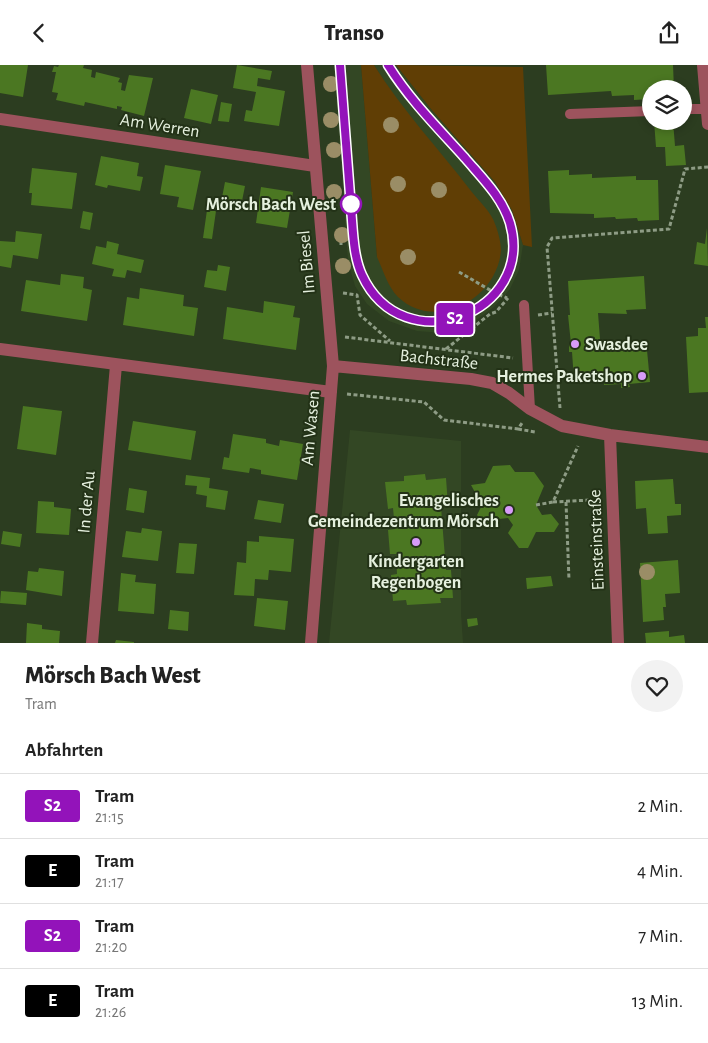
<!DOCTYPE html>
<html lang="de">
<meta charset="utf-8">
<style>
:root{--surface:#fff;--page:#f2f2f2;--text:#222;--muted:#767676;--line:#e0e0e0}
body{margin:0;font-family:"Alegreya Sans",sans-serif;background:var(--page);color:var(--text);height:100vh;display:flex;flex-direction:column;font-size:19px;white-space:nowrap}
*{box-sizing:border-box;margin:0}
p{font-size:16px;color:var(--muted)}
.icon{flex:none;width:28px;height:28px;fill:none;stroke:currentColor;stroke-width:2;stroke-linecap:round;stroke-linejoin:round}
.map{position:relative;height:578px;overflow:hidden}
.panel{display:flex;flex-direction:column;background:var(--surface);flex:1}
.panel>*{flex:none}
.badge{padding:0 10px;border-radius:4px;font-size:18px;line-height:32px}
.controls{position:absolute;left:642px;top:15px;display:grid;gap:10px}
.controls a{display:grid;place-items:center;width:50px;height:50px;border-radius:50%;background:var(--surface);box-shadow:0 2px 8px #0003;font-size:25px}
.map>.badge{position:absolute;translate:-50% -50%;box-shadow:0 0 0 2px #fff}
h2{padding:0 25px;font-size:19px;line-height:45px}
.round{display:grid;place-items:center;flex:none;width:52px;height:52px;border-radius:26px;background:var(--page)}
.head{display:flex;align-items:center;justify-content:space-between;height:85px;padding:0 25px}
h1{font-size:24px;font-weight:800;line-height:38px}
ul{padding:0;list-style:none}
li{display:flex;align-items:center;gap:15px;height:65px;padding:0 25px;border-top:1px solid var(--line)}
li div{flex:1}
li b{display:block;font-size:19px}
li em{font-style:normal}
li .badge{min-width:55px;font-weight:700;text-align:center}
header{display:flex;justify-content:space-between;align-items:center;height:65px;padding:0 25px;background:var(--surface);font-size:22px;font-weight:800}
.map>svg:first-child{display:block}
.built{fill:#334724}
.green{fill:#603e05}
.building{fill:#4b7722}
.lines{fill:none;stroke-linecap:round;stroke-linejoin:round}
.path{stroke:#8e9c85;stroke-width:3;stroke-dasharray:4 2.5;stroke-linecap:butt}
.service{stroke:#9d535d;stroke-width:10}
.minor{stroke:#9d535d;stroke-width:12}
.tram{stroke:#9fac96;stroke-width:1}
.tree{fill:#9a8d66}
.line-casing{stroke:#fff;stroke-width:11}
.line{stroke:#9313ba;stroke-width:8}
.stop-dot{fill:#fff;stroke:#9313ba;stroke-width:2.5}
.poi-dot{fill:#d79bf9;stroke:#233217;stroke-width:2}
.labels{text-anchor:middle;stroke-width:4;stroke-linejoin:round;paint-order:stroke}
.street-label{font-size:18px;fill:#e5f0de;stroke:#233217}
.stop-label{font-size:18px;font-weight:bold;fill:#e5f0de;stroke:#233217;text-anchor:end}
.poi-label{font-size:18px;font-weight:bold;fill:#e5f0de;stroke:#233217;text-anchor:end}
</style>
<header><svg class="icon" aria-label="back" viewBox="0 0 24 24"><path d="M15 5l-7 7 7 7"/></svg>Transo<svg class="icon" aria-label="share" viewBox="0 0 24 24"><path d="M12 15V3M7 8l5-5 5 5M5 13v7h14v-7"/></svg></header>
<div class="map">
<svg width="708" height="578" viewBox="0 0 708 578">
<rect width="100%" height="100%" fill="#2c3d20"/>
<path class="built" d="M334 0H361L377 192 391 27 374 0H396L431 44 495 117 512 145 523 180 519 205 510 224 494 242 471 259 444 268 417 266 389 256 367 239 355 221 348 196Z
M350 365 461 376V548L463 578H329Z"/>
<path class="green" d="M361 0H374C402 45 439 84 471 126 478 135 492 148 495 159 498 166 501 178 501 185 498 233 436 268 398 232 388 222 383 205 377 192Z
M396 0 523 2 532 182 523 180 512 145 495 117 431 44Z"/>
<path class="building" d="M0 0H28L23 32 0 28Z
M59 0H84L83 3 92 5 91 12 95 13 96 7 120 13 118 17 122 18 121 25 125 26 129 10 153 13 144 51 121 45 122 42 117 41V44L85 37 84 41 56 35 58 28 52 27 56 7H52L54 1 58 2Z
M237 0 272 6 270 15 258 13 257 21 285 26 279 61 244 56 246 45 252 46 256 27 233 23Z
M546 0H673L674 24H651V34L634 35V30L612 31 611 26 548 30Z
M191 24 218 30 211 59 184 53Z
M221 37 232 39 229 57 218 56Z
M654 56H673L675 81 684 80 686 100 666 101 665 82H656Z
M101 91 139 98 137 111 143 112 140 126 108 120 107 123 95 120Z
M165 100 201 106 193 145 177 142 179 132 160 129Z
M32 103 77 108 72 144 31 140 32 128H29Z
M569 105V110L592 109V113L636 111V115H658L659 155 638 156 637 153 616 154 615 152 594 153V149L550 148 548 106Z
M225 117 245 121 240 146 220 143Z
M261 122 293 127 287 163 256 158Z
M207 145 216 146 212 174 203 173Z
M83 146 93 148 90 165 80 163Z
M707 163 708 201 694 199 697 177 705 179Z
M16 166 42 169 38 194 13 190 11 203 0 201V176L15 177Z
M107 176 119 179 117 189 144 195 141 208 127 205 125 213 112 211 114 204 92 199 96 181 106 183Z
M218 200 230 202 226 226 204 222 207 205 217 206Z
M61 209 84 212 83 223 92 225 87 256 21 246 26 215 60 220Z
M644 211 646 244 626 245 627 249 598 248 601 287 647 285 650 317 629 319 630 322 621 323V319L604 320V313L574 315 572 287H569V279H571L568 250H570L568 216Z
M140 223 184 230 183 241 198 243 194 271 123 260 127 232 139 234Z
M264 236 295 241 293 252 300 253 296 285 223 274 227 242 263 248Z
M705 252H708V327L689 328 686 272 698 271V263H706Z
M23 341 62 346 56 390 17 384Z
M133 356 196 366 191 395 128 385Z
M233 369 266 374V378L279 381 280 375 303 379 297 415 261 409V405L250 403 249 408 222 404 224 392 229 393Z
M510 400 515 407H534L544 421 536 440 542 450 551 449 559 459 554 467H536L528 483H519L508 468 513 460 508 453 499 454 497 461 487 463 477 450 482 440 471 420 485 418 493 401Z
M425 409 426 415 446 413 448 441 441 442 446 505H451L453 533H440L441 538 407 540 406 535 393 536 391 510 397 509 396 489H390L388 465 395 464 393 443 388 444 385 417 404 416V411Z
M186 410 210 413 209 423 228 426 225 445 206 442 207 431 196 429 197 421 185 420Z
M673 414 675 439H681V450L667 451 668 468 648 469 646 443 636 444 635 416Z
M129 423 147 426 144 448 126 445Z
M258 435 284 439 281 458 254 454Z
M38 436 54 437V442L71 444 69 470 36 468Z
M142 463 162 466 158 496 122 492 126 466 141 468Z
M3 466 22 469 20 482 1 479Z
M259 471 294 474 291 507 269 505 268 515 255 514 254 531 234 530 237 497 246 498 247 476 259 477Z
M179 478 197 479 194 509 176 508Z
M678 495 680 528 665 529 666 542H663L664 555 643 557 640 498Z
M39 503 64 506 62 531 26 525 28 506 38 507Z
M121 508 136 510 135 517 156 519 154 549 118 546Z
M551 511 553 521 527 524 526 513Z
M1 526 27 528 26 540 0 538Z
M257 533 288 536 285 565 254 561Z
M170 545 189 547 188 566 168 564Z
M477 553 478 560 468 562 467 554Z
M27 558 42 560V564L60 566 59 578H26Z
M669 566V572L684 570 685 578H646L645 568Z
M116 575 134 577V578H115Z"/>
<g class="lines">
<path class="path" d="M337 168 341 167V180
M459 207 495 228 507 233
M343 228 357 230 360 250 390 276
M538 250 552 248
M345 272 513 293
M446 284 490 249 496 247 508 233
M347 329 424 337 444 355 518 364 522 358
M560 343 547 182 552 173 669 164 685 104 708 102
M518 364 535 367
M553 437 590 435
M566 437 569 515
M536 440 553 437 578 381"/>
<path class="service" d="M684 44H706
M570 49 651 46
M524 240 530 344"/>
<path class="minor" d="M307 0 333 301 311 578
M703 0 708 59
M0 54 315 101
M0 284 331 327
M333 301 471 314 492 318 509 328 530 344 562 361 610 370 708 382
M610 370 618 578
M92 578 116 300"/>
<path class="tram" d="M340 0C344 48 347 95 351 143 354 164 354 191 363 210 403 299 536 248 510 158 502 133 484 115 467 96 440 65 410 35 388 0"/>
</g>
<g class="tree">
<circle cx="331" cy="19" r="8"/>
<circle cx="331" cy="55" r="8"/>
<circle cx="391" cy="60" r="8"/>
<circle cx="334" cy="85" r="8"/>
<circle cx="398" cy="119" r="8"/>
<circle cx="439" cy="125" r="8"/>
<circle cx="334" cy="127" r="8"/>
<circle cx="342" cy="170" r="8"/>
<circle cx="408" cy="192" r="8"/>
<circle cx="343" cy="201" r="8"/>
<circle cx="647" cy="507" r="8"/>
</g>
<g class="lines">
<g class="line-casing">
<path id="line" d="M340 0C344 48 347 95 351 143 353 164 353 191 362 210 403 299 536 248 510 158 502 132 482 113 465 93 438 63 409 34 388 0"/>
</g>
<use href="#line" class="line"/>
</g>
<circle class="stop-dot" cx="351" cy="139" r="10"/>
<g class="poi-dot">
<circle cx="575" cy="279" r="5"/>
<circle cx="642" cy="311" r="5"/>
<circle cx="509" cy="445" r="5"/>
<circle cx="416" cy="477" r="5"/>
</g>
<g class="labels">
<g class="street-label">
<text transform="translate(160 60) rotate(9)" y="6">Am Werren</text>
<text transform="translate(306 197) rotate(-95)" y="6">Im Biesel</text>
<text transform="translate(439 294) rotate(6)" y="6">Bachstraße</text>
<text transform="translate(310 363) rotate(-85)" y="6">Am Wasen</text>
<text transform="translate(86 437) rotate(-85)" y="6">In der Au</text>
<text transform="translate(596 475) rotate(-92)" y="6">Einsteinstraße</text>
</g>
<g class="stop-label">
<text x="336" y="145">Mörsch Bach West</text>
</g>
<g class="poi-label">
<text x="585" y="285" text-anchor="start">Swasdee</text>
<text x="632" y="317">Hermes Paketshop</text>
<text x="499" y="441">Evangelisches<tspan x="499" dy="21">Gemeindezentrum Mörsch</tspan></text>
<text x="416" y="502" text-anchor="middle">Kindergarten<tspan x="416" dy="21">Regenbogen</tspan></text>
</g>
</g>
</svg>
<div class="controls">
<a><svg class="icon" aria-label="layers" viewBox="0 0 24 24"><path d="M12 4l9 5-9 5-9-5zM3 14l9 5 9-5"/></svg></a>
</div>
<b class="badge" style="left:455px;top:254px;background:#9313ba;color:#fff">S2</b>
</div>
<section class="panel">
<div class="head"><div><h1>Mörsch Bach West</h1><p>Tram</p></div><a class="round"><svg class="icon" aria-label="heart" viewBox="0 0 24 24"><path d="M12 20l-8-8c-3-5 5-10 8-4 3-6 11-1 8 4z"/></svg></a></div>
<h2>Abfahrten</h2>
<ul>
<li><span class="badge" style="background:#9313ba;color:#fff">S2</span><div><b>Tram</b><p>21:15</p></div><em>2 Min.</em></li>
<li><span class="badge" style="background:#000;color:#fff">E</span><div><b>Tram</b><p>21:17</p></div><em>4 Min.</em></li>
<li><span class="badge" style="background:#9313ba;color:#fff">S2</span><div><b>Tram</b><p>21:20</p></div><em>7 Min.</em></li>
<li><span class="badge" style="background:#000;color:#fff">E</span><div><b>Tram</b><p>21:26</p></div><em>13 Min.</em></li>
</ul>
</section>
